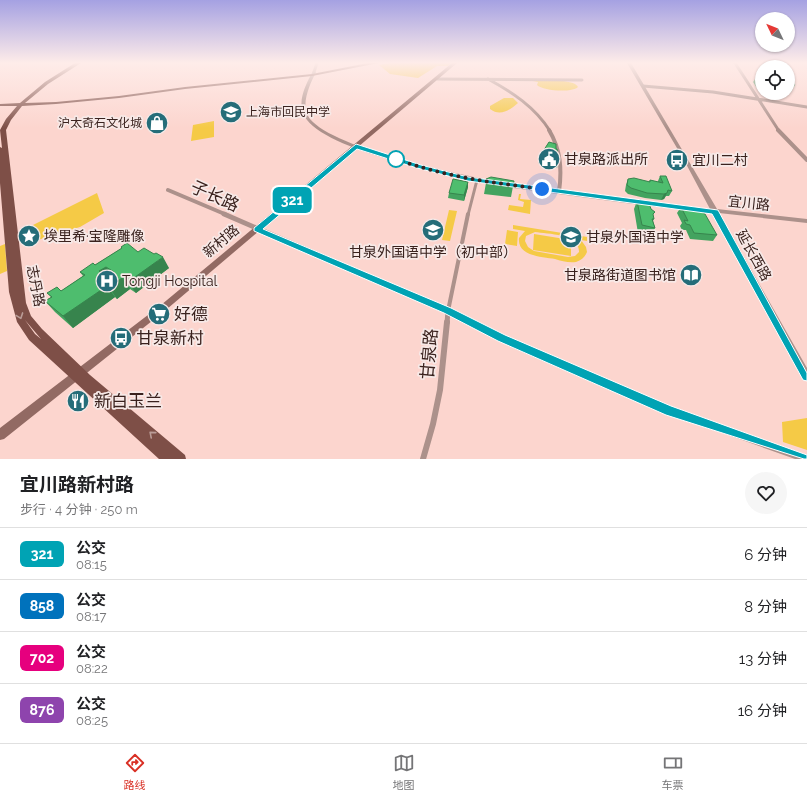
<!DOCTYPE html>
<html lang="zh">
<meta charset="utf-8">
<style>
:root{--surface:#fff;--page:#f6f6f6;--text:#202124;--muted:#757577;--line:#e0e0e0;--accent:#d93025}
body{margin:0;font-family:Raleway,"Noto Sans SC",sans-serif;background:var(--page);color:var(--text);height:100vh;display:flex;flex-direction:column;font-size:15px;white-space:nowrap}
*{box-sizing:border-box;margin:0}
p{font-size:13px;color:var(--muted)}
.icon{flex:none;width:22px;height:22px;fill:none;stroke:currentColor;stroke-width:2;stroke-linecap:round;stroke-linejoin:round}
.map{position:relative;height:459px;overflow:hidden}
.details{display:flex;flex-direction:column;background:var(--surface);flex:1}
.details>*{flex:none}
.badge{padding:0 8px;border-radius:6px;font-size:14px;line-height:26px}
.needle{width:26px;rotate:313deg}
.fabs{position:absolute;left:755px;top:12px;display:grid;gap:8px}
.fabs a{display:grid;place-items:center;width:40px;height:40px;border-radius:50%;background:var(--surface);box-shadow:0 1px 3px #0004;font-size:20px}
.you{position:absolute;width:20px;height:20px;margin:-10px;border:3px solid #fff;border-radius:50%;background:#1a73e8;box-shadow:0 0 0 6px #1a73e833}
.map>.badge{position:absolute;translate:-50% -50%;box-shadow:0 0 0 2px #fff}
.round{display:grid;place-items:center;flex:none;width:42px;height:42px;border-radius:21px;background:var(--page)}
.overview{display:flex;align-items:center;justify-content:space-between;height:68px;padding:0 20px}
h1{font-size:19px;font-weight:700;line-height:30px}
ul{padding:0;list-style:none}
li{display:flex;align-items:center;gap:12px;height:52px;padding:0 20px;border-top:1px solid var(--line)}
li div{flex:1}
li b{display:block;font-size:15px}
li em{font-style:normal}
li .badge{min-width:44px;font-weight:700;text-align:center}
.tabs{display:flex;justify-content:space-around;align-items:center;height:56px;border-top:1px solid var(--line);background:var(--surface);font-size:11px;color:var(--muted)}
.tabs a{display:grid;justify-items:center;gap:2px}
.tabs .current{color:var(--accent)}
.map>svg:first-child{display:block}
.green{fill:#f5ca46;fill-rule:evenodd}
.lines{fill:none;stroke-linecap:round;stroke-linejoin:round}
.pedestrian-far1{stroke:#ac918b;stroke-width:3}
.pedestrian{stroke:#ac918b;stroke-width:4}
.minor-far3{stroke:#ac918b;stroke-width:3}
.minor-far2{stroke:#ac918b;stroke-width:4}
.minor-far1{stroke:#ac918b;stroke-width:5}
.minor{stroke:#ac918b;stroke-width:6}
.tertiary{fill:#ac918b;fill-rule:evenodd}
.secondary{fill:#926a63;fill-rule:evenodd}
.primary{fill:#7e4f47;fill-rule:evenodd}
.wall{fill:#43a35f}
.shaded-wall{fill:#37844d}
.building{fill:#4ebd6e;stroke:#37844d;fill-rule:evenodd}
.oneway{stroke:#ba9c97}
.line{fill:#00a3b4;stroke:#fff}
.walk{stroke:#3a221e;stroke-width:4;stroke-dasharray:0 7.2}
.stop-dot{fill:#fff;stroke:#00a3b4;stroke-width:2}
.labels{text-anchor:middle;stroke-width:3.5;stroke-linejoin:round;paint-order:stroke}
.far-poi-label{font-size:12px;fill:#3a221e;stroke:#f7e9e7;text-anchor:start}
.poi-label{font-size:14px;fill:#3a221e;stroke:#f7e9e7;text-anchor:start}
.street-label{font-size:14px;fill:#3a221e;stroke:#f7e9e7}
.near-street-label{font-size:17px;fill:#3a221e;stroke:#f7e9e7}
.near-poi-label{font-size:17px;fill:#3a221e;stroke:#f7e9e7;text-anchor:start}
</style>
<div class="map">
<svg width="807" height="459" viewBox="0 0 807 459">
<rect width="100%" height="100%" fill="#fcd5ce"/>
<path class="green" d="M390 63H451L448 66H437L418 78 390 74 379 65Z
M528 80C539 81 574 78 578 87 571 93 543 91 537 85L538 82Z
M504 98H513L518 103C510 110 500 117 490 109V106Z
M214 121V137L191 141 193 125Z
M97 193 104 213 80 227 28 243 25 229Z
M519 194H521L520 199 531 200 530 214 508 210 509 205 523 207 524 202 518 200Z
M449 210 457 211 450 241 442 240Z
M513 225 587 237V241L581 240 586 247 587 252C585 257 582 260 576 262 569 263 561 261 555 259 542 257 517 256 519 238L525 231 513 229ZM535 232C548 234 580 234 579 252L575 256 568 257 534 251 528 247 525 241 526 236Z
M507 230 518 232 517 246 505 244Z
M534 234 571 240V256L533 250Z
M5 244 7 271 0 274V246Z
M807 418V450L783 442 782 422Z"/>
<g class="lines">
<path class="pedestrian-far1" d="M468 215 477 180"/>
<path class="pedestrian" d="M448 311 468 214"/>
<path class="minor-far3" d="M735 63 779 131
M314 72 317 63
M437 79 582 80
M488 79C512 92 535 107 550 131
M643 86 713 92 807 107"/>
<path class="minor-far2" d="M549 130C561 150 562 170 559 192
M778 130 807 160
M168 190 227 215"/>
<path class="minor-far1" d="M224 214 448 311 472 323
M447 323 448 311"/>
<path class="minor" d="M470 322 502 338 670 411 804 459
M423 459 433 424 440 390 447 322"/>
<path class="tertiary" d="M627 63H631L717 209 807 219V223L719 213 807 368V380L804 379 712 213 633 204 507 187 504 185 507 183 633 200 710 209 684 160Z
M313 71 316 72C310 84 301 103 308 116 326 147 457 174 494 181L497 183 494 185C456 177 323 150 305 117 296 103 306 84 313 71Z"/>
<path class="secondary" d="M452 63H457L167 309 4 439 0 440V428L161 305Z"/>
<path class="primary" d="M75 63H81L48 84 25 103 56 102 119 96 185 87 312 74 368 63H379L312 76 185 89 119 98 56 104 22 106 11 120 6 130 26 303 31 316 42 329 90 375 185 455 186 459H159L29 340 17 322 9 292 0 183V147L2 148 0 130 6 119 17 106H0V104L20 103 45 82ZM25 320 41 339 35 334Z"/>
</g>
<path class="wall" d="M757 76H762V89L757 88 753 82Z
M788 79 795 85 791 92H788Z
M556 149 559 161 557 168 538 163 540 156Z
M660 176 672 191 669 196H666L664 199 661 200 645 198 628 194 625 191 626 185 628 179 649 182 650 180 658 182V181Z
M514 181 511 197 484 194 486 183Z
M468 182V187L464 201 448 198 449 193Z
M637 201 653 216 654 219 653 221 655 228 651 235 638 233 634 209Z
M681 207 717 235 713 241 690 239 686 230H682L680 226 682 223 677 213Z
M121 247 138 252 169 268 136 293 130 289 117 299 115 297 73 328 55 312 45 301 51 297 47 293 61 291 83 276 80 272 95 265 122 248Z"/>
<path class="shaded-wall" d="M468 182V187L464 201V195Z
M667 193 664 199 661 200 664 194Z
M163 257 169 268 136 293 128 282Z
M106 267 114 278 107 283 99 271Z
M122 278 130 289 117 299 109 287Z
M107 286 115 297 73 328 63 316Z"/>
<path class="building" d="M757 76H762V82H761Z
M788 79 791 80 795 85H788Z
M549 142 556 144V149H557L559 161 540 156Z
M660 176H666L672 191 668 190 667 193 664 194 647 193 631 188 627 185 628 179 634 178 650 182V180L663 183Z
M491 177 514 181 513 186 486 183V179Z
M453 179 468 182 464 195 449 193Z
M640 200 649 203 651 209 655 212 653 214 654 219H652L655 228 642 225 637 201Z
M681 207 696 209 705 214 717 235 694 233 690 225 686 224 684 220 688 221Z
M127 243 138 252 144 248 154 254 156 253 163 257 128 282 122 278 109 287 107 286 63 316 45 301 52 297 47 293 57 287 61 291 85 275 80 272 93 263 95 265 122 248 121 247ZM106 267 114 272 107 277 99 271Z"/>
<defs><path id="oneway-chevron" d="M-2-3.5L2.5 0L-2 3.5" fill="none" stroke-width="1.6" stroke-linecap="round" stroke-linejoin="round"/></defs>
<g class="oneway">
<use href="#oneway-chevron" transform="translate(20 316) rotate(70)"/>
<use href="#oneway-chevron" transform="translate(152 434) rotate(-139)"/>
</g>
<linearGradient id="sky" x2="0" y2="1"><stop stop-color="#a5a1e2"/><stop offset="0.49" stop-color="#feece9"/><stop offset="1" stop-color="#feece9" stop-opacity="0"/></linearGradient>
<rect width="807" height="128" fill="url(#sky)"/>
<path class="line" d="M356 144 421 165 468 177 718 210 807 373V381L803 380 712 214 468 181 417 168 357 149 263 229 451 308 505 335 671 406 807 455V459H804L666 415 498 341 444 313 254 231V228Z"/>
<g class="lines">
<path class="walk" d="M396 159C442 176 493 183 542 189"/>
</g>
<defs>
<g id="school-disc" transform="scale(1.15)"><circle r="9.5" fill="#256d79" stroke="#f7e9e7"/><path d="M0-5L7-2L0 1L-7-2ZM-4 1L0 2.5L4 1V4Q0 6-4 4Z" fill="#fff"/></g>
<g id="shop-disc" transform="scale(1.15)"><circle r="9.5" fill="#256d79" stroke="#f7e9e7"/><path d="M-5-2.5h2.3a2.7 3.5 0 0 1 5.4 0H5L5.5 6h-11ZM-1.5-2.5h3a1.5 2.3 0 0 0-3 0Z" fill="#fff"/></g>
<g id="civic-disc" transform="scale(1.15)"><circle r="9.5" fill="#256d79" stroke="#f7e9e7"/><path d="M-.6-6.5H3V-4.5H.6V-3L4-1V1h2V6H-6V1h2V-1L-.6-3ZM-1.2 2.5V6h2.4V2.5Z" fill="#fff"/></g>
<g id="bus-disc" transform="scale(1.15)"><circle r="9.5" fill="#256d79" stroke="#f7e9e7"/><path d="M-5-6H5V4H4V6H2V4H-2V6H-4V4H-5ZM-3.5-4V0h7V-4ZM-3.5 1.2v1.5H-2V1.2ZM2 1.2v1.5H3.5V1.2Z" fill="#fff"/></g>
<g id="sight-disc" transform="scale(1.15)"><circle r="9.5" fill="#256d79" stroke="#f7e9e7"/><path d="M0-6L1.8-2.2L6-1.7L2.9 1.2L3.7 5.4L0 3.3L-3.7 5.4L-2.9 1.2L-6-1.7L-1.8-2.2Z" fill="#fff"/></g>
<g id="library-disc" transform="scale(1.15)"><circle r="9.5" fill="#256d79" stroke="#f7e9e7"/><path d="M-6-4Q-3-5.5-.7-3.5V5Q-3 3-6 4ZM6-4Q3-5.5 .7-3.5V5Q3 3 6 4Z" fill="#fff"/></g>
<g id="hospital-disc" transform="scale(1.15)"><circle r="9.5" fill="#256d79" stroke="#f7e9e7"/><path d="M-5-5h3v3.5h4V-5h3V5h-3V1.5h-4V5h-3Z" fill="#fff"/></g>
<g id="supermarket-disc" transform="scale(1.15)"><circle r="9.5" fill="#256d79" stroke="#f7e9e7"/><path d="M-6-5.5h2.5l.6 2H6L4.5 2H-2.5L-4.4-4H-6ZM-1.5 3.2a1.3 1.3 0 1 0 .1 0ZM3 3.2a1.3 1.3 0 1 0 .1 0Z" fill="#fff"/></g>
<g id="restaurant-disc" transform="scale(1.15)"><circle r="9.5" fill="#256d79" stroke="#f7e9e7"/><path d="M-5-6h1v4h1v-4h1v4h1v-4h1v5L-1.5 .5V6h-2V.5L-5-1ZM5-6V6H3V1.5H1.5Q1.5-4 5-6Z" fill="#fff"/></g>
</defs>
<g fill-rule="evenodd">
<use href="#school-disc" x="231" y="112"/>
<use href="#shop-disc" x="157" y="123"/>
<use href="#civic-disc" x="549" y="159"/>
<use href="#bus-disc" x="677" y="160"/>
<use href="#school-disc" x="433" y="230"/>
<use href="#sight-disc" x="29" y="236"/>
<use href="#school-disc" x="571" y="237"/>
<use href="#library-disc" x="691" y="275"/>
<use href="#hospital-disc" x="107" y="281"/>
<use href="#supermarket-disc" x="159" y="314"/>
<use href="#bus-disc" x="121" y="338"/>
<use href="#restaurant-disc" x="78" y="401"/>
</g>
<circle class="stop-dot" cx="396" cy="159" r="8"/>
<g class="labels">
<g class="far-poi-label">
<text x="246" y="116">上海市回民中学</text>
<text x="142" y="127" text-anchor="end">沪太奇石文化城</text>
</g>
<g class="poi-label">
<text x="564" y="164">甘泉路派出所</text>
<text x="692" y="165">宜川二村</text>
<text x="44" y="241">埃里希·宝隆雕像</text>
<text x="586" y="242">甘泉外国语中学</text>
<text x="433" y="257" text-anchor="middle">甘泉外国语中学（初中部）</text>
<text x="676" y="280" text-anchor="end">甘泉路街道图书馆</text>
<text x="122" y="286">Tongji Hospital</text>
</g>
<g class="street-label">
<text transform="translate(749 203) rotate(6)" y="5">宜川路</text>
<text transform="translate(221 241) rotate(-40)" y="5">新村路</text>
<text transform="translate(754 255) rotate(61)" y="5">延长西路</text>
<text transform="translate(36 286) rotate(79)" y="5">志丹路</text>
</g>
<g class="near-street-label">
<text transform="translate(215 196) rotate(24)" y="6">子长路</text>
<text transform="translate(429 354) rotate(-85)" y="6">甘泉路</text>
</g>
<g class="near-poi-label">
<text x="174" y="320">好德</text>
<text x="136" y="344">甘泉新村</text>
<text x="94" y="407">新白玉兰</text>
</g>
</g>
</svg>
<div class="fabs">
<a><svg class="needle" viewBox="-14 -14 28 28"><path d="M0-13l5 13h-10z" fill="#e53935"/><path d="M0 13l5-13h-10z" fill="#757577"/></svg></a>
<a><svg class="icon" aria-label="locate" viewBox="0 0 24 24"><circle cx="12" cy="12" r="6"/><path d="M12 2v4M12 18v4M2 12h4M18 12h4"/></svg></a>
</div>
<div class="you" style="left:542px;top:189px"></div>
<b class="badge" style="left:292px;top:200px;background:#00a3b4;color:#fff">321</b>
</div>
<section class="details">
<div class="overview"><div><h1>宜川路新村路</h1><p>步行 · 4 分钟 · 250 m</p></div><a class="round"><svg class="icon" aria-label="heart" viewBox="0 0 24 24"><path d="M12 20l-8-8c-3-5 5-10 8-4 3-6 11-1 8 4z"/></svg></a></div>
<ul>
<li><span class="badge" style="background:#00a3b4;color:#fff">321</span><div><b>公交</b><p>08:15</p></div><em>6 分钟</em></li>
<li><span class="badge" style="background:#0072bc;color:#fff">858</span><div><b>公交</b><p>08:17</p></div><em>8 分钟</em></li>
<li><span class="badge" style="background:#e6007e;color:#fff">702</span><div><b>公交</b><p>08:22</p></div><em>13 分钟</em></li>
<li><span class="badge" style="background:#8e44ad;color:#fff">876</span><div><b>公交</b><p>08:25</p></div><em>16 分钟</em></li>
</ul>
</section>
<nav class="tabs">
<a class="current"><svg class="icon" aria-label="directions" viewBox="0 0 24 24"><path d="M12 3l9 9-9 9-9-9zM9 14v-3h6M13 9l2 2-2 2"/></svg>路线</a>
<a><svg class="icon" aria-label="map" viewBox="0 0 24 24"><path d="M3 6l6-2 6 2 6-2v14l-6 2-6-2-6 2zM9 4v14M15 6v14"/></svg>地图</a>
<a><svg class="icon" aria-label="tickets" viewBox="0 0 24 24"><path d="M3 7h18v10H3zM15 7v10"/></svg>车票</a>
</nav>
